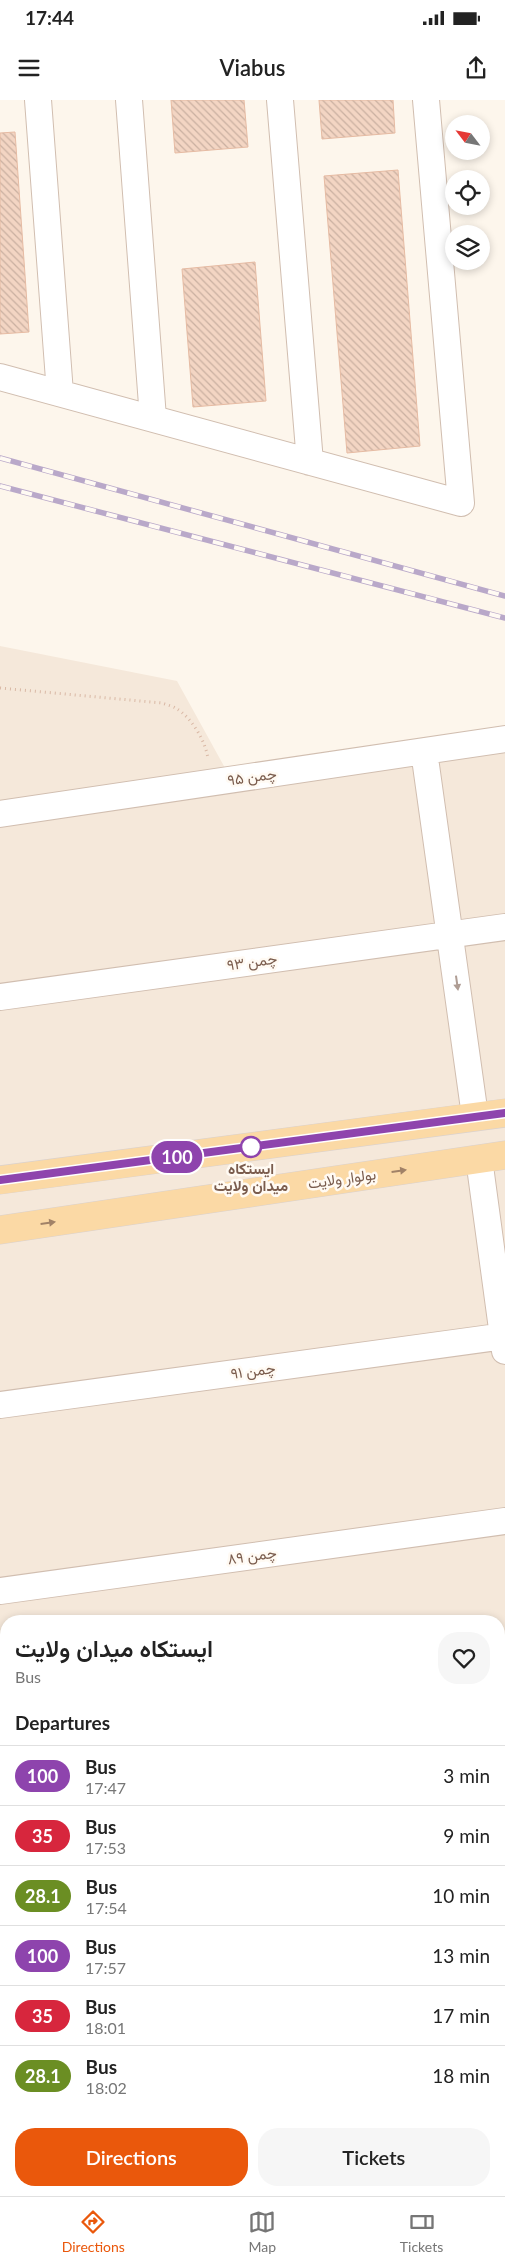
<!DOCTYPE html>
<meta charset="utf-8">
<style>
:root{--surface:#fff;--page:#f6f6f6;--text:#222;--muted:#767676;--line:#e0e0e0;--accent:#ea580c}
body{margin:0;font-family:Lato,Vazirmatn,sans-serif;background:var(--page);color:var(--text);height:100vh;display:flex;flex-direction:column;font-size:19px;white-space:nowrap}
*{box-sizing:border-box;margin:0}
p{font-size:16px;color:var(--muted)}
.icon{flex:none;width:28px;height:28px;fill:none;stroke:currentColor;stroke-width:2;stroke-linecap:round;stroke-linejoin:round}
.map{position:relative;flex:1;overflow:hidden}
.drawer{position:absolute;left:0px;top:1515px;width:505px;height:581px;display:flex;flex-direction:column;background:var(--surface);border-radius:20px 20px 0 0;box-shadow:0 2px 8px #0003}
.drawer>*{flex:none}
.badge{padding:0 10px;border-radius:16px;font-size:18px;line-height:32px}
.needle{width:32px;rotate:302deg}
.buttons{position:absolute;left:445px;top:15px;display:grid;gap:10px}
.buttons a{display:grid;place-items:center;width:45px;height:45px;border-radius:50%;background:var(--surface);box-shadow:0 2px 8px #0003;font-size:25px}
.map>.badge{position:absolute;translate:-50% -50%;box-shadow:0 0 0 2px #fff}
h2{padding:0 15px;font-size:19px;line-height:45px}
.round{display:grid;place-items:center;flex:none;width:52px;height:52px;border-radius:20px;background:var(--page)}
.head{display:flex;align-items:center;justify-content:space-between;height:85px;padding:0 15px}
h1{font-size:24px;font-weight:600;line-height:38px}
.cta{display:flex;gap:10px;margin-top:auto;padding:10px 15px}
.cta a{flex:1;height:58px;border-radius:20px;background:var(--accent);color:#fff;font-size:20px;font-weight:600;line-height:58px;text-align:center}
.cta a+a{background:var(--page);color:var(--text)}
ul{padding:0;list-style:none}
li{display:flex;align-items:center;gap:15px;height:60px;padding:0 15px;border-top:1px solid var(--line)}
li div{flex:1}
li b{display:block;font-size:19px}
li em{font-style:normal}
li .badge{min-width:55px;font-weight:700;text-align:center}
.status{display:flex;justify-content:space-between;align-items:center;height:35px;padding:0 25px;background:var(--surface);direction:ltr}
.status svg{height:14px;fill:currentColor}
header{display:flex;justify-content:space-between;align-items:center;height:65px;padding:0 15px;background:var(--surface);font-size:22px;font-weight:600}
.dock{display:flex;justify-content:space-around;align-items:center;height:70px;border-top:1px solid var(--line);background:var(--surface);font-size:14px;color:var(--muted)}
.dock a{display:grid;justify-items:center;gap:2px}
.dock .selected{color:var(--accent)}
.map>svg:first-child{display:block}
.residential{fill:#f5e8da;fill-rule:evenodd}
.building{fill:url(#building-back-hatch);stroke:#e6bba3}
.lines{fill:none;stroke-linecap:round;stroke-linejoin:round}
.minor-casing{stroke:#d1beb0;stroke-width:28}
.major-casing{stroke:#dad1cd;stroke-width:29}
.path{stroke:#d9b8a5;stroke-width:3;stroke-dasharray:1 4;stroke-linecap:butt}
.minor{stroke:#fff;stroke-width:26}
.major{stroke:#fbd9a5;stroke-width:28}
.rail-casing{stroke:#b9a8c9;stroke-width:5.5}
.rail{stroke:#fffaf3;stroke-width:4;stroke-dasharray:11;stroke-linecap:butt}
.oneway{fill:#af9d94}
.oneway2{fill:#a18267}
.line-casing{stroke:#fff;stroke-width:11}
.line{stroke:#8e44ad;stroke-width:8}
.stop-dot{fill:#fff;stroke:#8e44ad;stroke-width:2.5}
.labels{text-anchor:middle;stroke-width:5;stroke-linejoin:round;paint-order:stroke}
.street-label{font-size:15px;fill:#7a5c4d;stroke:#fffaf3}
.stop-label{font-size:15px;font-weight:bold;fill:#7a5c4d;stroke:#fffaf3}
</style>
<div class="status"><b>17:44</b><svg viewBox="0 0 49 12"><path d="M0 12V9h3v3zM5 12V6h3v6zM10 12V3h3v9zM15 12V0h3v12zM26 1h20v11H26zM47 4h2v5h-2z"/></svg></div>
<header><svg class="icon" aria-label="menu" viewBox="0 0 24 24"><path d="M4 6h16M4 12h16M4 18h16"/></svg>Viabus<svg class="icon" aria-label="share" viewBox="0 0 24 24"><path d="M12 15V3M7 8l5-5 5 5M5 13v7h14v-7"/></svg></header>
<div class="map">
<svg width="505" height="2096" viewBox="0 0 505 2096">
<defs>
<pattern id="building-back-hatch" width="6" height="6" patternUnits="userSpaceOnUse" patternTransform="scale(1.25)"><rect width="6" height="6" fill="#f3d5c3"/><path d="M-1 5l2 2M0 0l6 6M5-1l2 2" fill="none" stroke="#cab0a1"/></pattern>
</defs>
<rect width="100%" height="100%" fill="#fdf6ec"/>
<path class="residential" d="M0 546 177 581 230 677 505 640V2096H0ZM6 1521H499V2090H6Z"/>
<path class="building" d="M171 0H244L248 47 175 53Z
M319 0H393L395 33 322 39Z
M15 32 29 232 0 234V33Z
M398 70 420 346 347 353 324 76Z
M255 162 266 301 193 307 182 169Z"/>
<g class="lines">
<g class="minor-casing">
<path id="minor" d="M38 0 60 293
M129 0 153 318
M280 0 310 362
M0 277 461 403 426 0
M424 651 475 1016
M0 714 505 639
M0 897 505 827
M479 1059 505 1251
M0 1305 505 1236
M0 1491 505 1421
M499 1603 505 1602
M499 1674 505 1669
M0 1677 6 1676
M499 1802 505 1801
M0 1857 6 1861
M499 1990 505 1989
M0 2002 6 1998"/>
</g>
<g class="major-casing">
<path id="major" d="M0 1080 505 1013
M0 1130 505 1055"/>
</g>
<path class="path" d="M0 588 162 603C167 605 173 606 177 609 192 618 206 642 208 659
M0 2038 6 2041"/>
<use href="#minor" class="minor"/>
<use href="#major" class="major"/>
<g class="rail-casing">
<path id="rail" d="M0 358 505 496
M0 386 505 518"/>
</g>
<use href="#rail" class="rail"/>
</g>
<defs><path id="oneway-solid" d="M-6-.8H1V-3.2L6.5 0L1 3.2V.8H-6Z" transform="scale(1.25)"/></defs>
<use class="oneway" href="#oneway-solid" transform="translate(457 883) rotate(82)"/>
<g class="oneway2">
<use href="#oneway-solid" transform="translate(399 1071) rotate(-8)"/>
<use href="#oneway-solid" transform="translate(48 1123) rotate(-8)"/>
</g>
<g class="lines">
<g class="line-casing">
<path id="line" d="M0 1080 505 1013"/>
</g>
<use href="#line" class="line"/>
</g>
<circle class="stop-dot" cx="251" cy="1047" r="10"/>
<g class="labels">
<g class="street-label">
<text transform="translate(252 677) rotate(-8)" y="5">چمن ۹۵</text>
<text transform="translate(252 862) rotate(-8)" y="5">چمن ۹۳</text>
<text transform="translate(342 1079) rotate(-8)" y="5">بولوار ولایت</text>
<text transform="translate(253 1271) rotate(-8)" y="5">چمن ۹۱</text>
<text transform="translate(252 1456) rotate(-8)" y="5">چمن ۸۹</text>
</g>
<g class="stop-label">
<text x="251" y="1074">ایستکاه<tspan x="251" dy="17">میدان ولایت</tspan></text>
</g>
</g>
</svg>
<div class="buttons">
<a><svg class="needle" viewBox="-14 -14 28 28"><path d="M0-13l5 13h-10z" fill="#e53935"/><path d="M0 13l5-13h-10z" fill="#767676"/></svg></a>
<a><svg class="icon" aria-label="locate" viewBox="0 0 24 24"><circle cx="12" cy="12" r="6"/><path d="M12 2v4M12 18v4M2 12h4M18 12h4"/></svg></a>
<a><svg class="icon" aria-label="layers" viewBox="0 0 24 24"><path d="M12 4l9 5-9 5-9-5zM3 14l9 5 9-5"/></svg></a>
</div>
<b class="badge" style="left:177px;top:1057px;background:#8e44ad;color:#fff">100</b>
<section class="drawer">
<div class="head"><div><h1>ایستکاه میدان ولایت</h1><p>Bus</p></div><a class="round"><svg class="icon" aria-label="heart" viewBox="0 0 24 24"><path d="M12 20l-8-8c-3-5 5-10 8-4 3-6 11-1 8 4z"/></svg></a></div>
<h2>Departures</h2>
<ul>
<li><span class="badge" style="background:#8e44ad;color:#fff">100</span><div><b>Bus</b><p>17:47</p></div><em>3 min</em></li>
<li><span class="badge" style="background:#d7263d;color:#fff">35</span><div><b>Bus</b><p>17:53</p></div><em>9 min</em></li>
<li><span class="badge" style="background:#6b8e23;color:#fff">28.1</span><div><b>Bus</b><p>17:54</p></div><em>10 min</em></li>
<li><span class="badge" style="background:#8e44ad;color:#fff">100</span><div><b>Bus</b><p>17:57</p></div><em>13 min</em></li>
<li><span class="badge" style="background:#d7263d;color:#fff">35</span><div><b>Bus</b><p>18:01</p></div><em>17 min</em></li>
<li><span class="badge" style="background:#6b8e23;color:#fff">28.1</span><div><b>Bus</b><p>18:02</p></div><em>18 min</em></li>
</ul>
<div class="cta"><a>Directions</a><a>Tickets</a></div>
</section>
</div>
<nav class="dock">
<a class="selected"><svg class="icon" aria-label="directions" viewBox="0 0 24 24"><path d="M12 3l9 9-9 9-9-9zM9 14v-3h6M13 9l2 2-2 2"/></svg>Directions</a>
<a><svg class="icon" aria-label="map" viewBox="0 0 24 24"><path d="M3 6l6-2 6 2 6-2v14l-6 2-6-2-6 2zM9 4v14M15 6v14"/></svg>Map</a>
<a><svg class="icon" aria-label="tickets" viewBox="0 0 24 24"><path d="M3 7h18v10H3zM15 7v10"/></svg>Tickets</a>
</nav>
